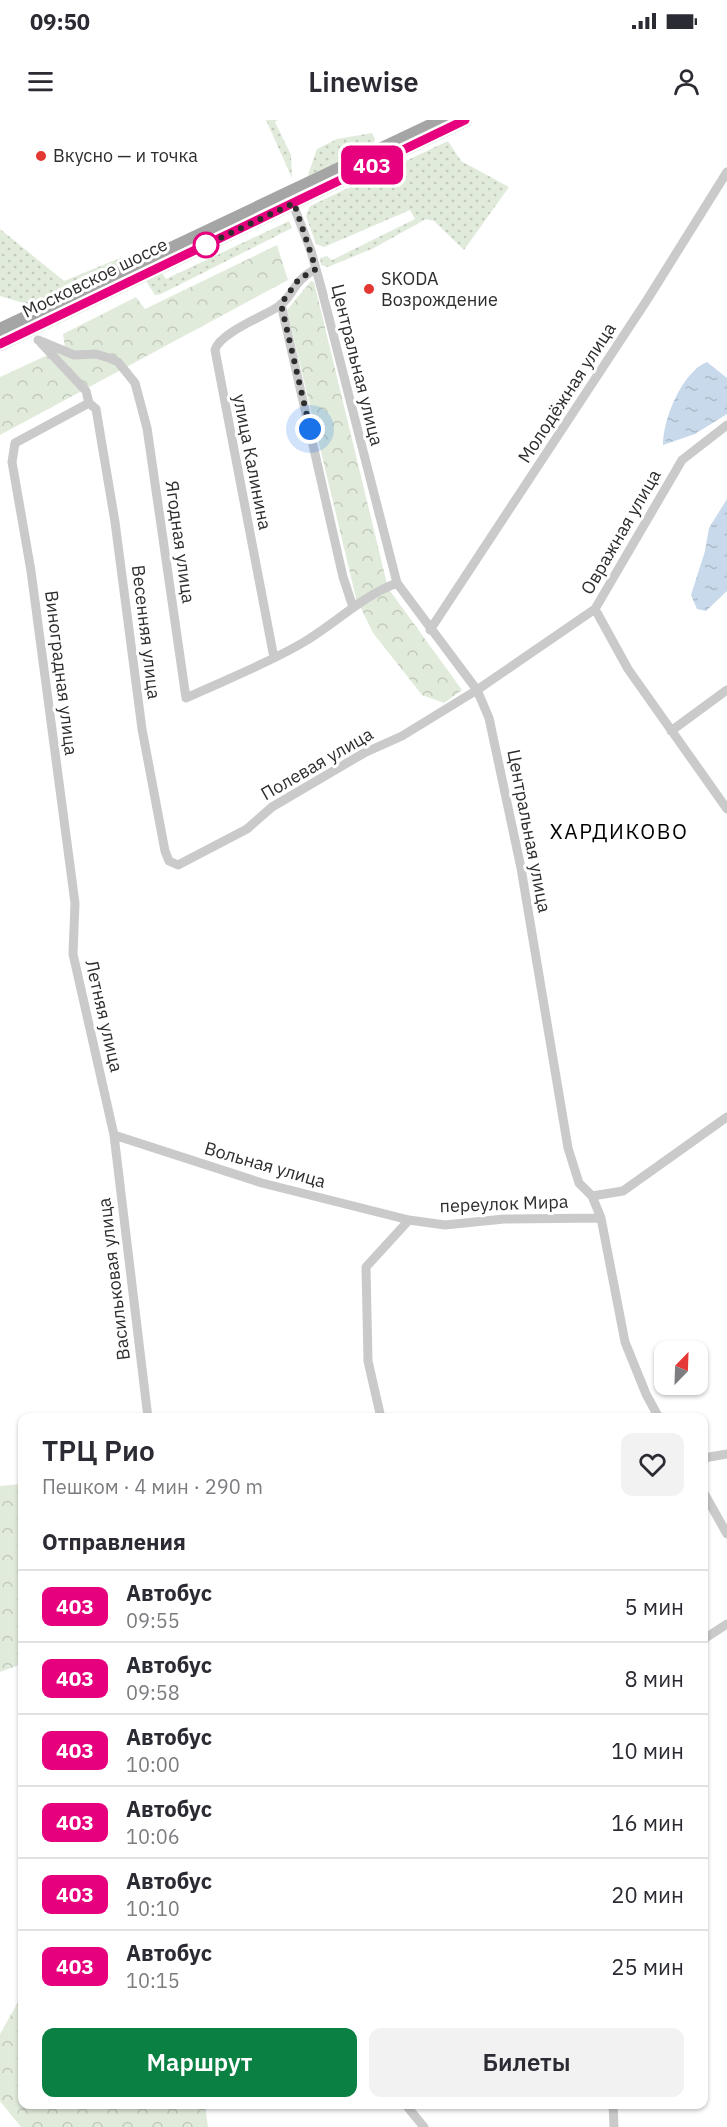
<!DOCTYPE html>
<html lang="ru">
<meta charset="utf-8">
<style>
:root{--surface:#fff;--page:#f2f2f3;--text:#2b2b33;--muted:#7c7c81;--line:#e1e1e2;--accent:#0b8043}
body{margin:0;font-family:"IBM Plex Sans",sans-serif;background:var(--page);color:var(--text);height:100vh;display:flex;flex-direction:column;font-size:22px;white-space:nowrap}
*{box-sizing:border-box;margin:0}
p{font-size:20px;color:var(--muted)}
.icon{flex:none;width:33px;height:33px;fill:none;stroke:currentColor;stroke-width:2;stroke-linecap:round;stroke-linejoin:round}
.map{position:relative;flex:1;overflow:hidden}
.details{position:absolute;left:18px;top:1293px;width:690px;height:696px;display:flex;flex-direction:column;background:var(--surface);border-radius:12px;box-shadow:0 2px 4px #0004}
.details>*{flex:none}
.badge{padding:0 12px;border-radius:9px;font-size:21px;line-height:39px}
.needle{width:39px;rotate:23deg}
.fabs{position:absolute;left:654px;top:1221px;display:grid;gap:12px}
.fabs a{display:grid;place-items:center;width:54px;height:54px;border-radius:12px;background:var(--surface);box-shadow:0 2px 4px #0004;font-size:30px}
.you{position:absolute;width:30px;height:30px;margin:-15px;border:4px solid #fff;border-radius:50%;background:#1a73e8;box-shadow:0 0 0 9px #1a73e833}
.map>.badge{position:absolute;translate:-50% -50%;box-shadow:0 0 0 3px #fff}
h2{padding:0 24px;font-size:22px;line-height:54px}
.round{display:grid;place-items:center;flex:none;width:63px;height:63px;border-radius:12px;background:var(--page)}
.headline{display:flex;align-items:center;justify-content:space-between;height:102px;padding:0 24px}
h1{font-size:28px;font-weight:600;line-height:45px}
.primary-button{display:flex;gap:12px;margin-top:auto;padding:12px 24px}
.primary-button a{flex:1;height:69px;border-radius:12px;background:var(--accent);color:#fff;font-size:24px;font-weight:600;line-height:69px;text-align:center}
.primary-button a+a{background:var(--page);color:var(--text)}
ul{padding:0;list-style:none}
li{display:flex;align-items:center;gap:18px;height:72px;padding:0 24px;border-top:2px solid var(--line)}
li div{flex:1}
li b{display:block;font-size:22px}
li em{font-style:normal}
li .badge{min-width:66px;font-weight:700;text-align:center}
.status{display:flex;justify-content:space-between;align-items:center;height:42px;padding:0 30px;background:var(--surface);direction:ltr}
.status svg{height:16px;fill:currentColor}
header{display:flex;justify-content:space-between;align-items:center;height:78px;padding:0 24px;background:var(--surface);font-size:27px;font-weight:600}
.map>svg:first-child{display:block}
.grass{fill:url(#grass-dots)}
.forest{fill:url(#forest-crowns)}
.water{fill:url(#water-ripples)}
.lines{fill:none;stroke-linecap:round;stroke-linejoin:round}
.street{stroke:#cacaca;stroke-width:9}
.primary{stroke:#a5a5a5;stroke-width:14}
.line-casing{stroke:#fff;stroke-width:14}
.line{stroke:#e6007e;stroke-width:9}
.walk{stroke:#2d2d2d;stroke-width:6;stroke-dasharray:0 10.8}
.poi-dot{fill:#e33831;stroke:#fff;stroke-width:2}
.stop-dot{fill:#fff;stroke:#e6007e;stroke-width:3}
.labels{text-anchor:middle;stroke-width:6;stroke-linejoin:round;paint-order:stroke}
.poi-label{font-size:18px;fill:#2d2d2d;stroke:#fff;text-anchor:start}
.street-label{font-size:18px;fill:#2d2d2d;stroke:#fff}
.quarter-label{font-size:21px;letter-spacing:1.5px;fill:#000;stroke:#fff}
</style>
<div class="status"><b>09:50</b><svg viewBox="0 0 49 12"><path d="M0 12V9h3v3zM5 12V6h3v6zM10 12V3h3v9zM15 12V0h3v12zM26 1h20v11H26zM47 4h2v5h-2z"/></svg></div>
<header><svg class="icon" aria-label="menu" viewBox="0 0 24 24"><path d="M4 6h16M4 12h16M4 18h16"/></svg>Linewise<svg class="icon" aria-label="person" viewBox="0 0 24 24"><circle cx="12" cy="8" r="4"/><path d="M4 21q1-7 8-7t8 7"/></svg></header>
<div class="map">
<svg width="727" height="2007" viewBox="0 0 727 2007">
<defs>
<pattern id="grass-dots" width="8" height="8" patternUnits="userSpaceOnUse" patternTransform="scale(1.5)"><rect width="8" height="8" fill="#e1ebdb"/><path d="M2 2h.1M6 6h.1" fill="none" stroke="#c1cabc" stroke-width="1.8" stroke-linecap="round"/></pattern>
<pattern id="forest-crowns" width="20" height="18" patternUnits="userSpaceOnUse" patternTransform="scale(1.5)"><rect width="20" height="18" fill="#e1ebdb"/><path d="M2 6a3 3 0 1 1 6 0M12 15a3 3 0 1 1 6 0" fill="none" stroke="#c1cabc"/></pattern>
<pattern id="water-ripples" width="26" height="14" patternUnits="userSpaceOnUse" patternTransform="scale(1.5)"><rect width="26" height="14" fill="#c7d9eb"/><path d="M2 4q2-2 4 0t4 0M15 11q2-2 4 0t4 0" fill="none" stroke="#abbbca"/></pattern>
</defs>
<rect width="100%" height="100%" fill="#fff"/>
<path class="grass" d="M266 0H278L275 2 291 35 292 58Z
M372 13 375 19 372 28 312 57 308 55 317 29 337 19Z
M448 21 461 41 509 67 464 130 434 101 426 99 374 128 328 147 321 145 320 138 327 136 332 140 415 99 410 90 324 127 316 124 306 96 310 86Z
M289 101 292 108 161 174 155 175 146 161 162 153 166 159Z
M0 109 64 161 120 138 116 147 92 152 66 165 57 176 37 187 0 176Z"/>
<path class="forest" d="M277 125 288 160 0 315V257L65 227 63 214 136 177 145 189Z
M311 161 314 162 388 468 462 570 444 583 422 575 373 513 356 478 287 190Z
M22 1364V1544L0 1552V1366Z
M22 1875V1984L205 1985 208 2007H21L0 1981V1914Z"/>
<path class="water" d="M707 242 727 258V294L695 314 663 325C663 299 682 252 707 242Z
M727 379V471L706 491 697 489 691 475 705 431 709 408Z"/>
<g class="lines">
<path class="street" d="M291 79 311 131 321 167 397 463 477 570 489 598 521 748 568 1028 579 1063 592 1076 601 1098 625 1222 646 1274 659 1298
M281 184 343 457 353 487
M38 220 74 235 96 234 109 238 118 242 135 263 147 308 186 578C225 560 267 544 304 522 336 503 362 476 397 463
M41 223 86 271 89 283
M89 283 96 289 115 402 142 609 165 731 169 741 178 745 247 709 272 687 364 633 402 616 477 570 595 489 682 340 727 305
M89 283 15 323 12 342 31 451 75 783 73 834 114 1015 148 1298
M595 489 628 549 727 689
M430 510 647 180 727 52
M274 538 215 230C219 214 261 197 276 188 294 178 291 161 316 149
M671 611 727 570
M114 1015 262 1063 409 1100 445 1105 504 1099 601 1098
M592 1076 623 1071 727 997
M381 1298 368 1241 366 1147 409 1100
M704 1338 727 1334
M704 1373 727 1414
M704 1519 727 1504
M405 1984 424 2007
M613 1984 614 2007"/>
<path class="primary" d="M0 210 443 0
M0 224 465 0"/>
</g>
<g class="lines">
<g class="line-casing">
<path id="line" d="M0 224 465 0"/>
</g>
<use href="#line" class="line"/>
<path class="walk" d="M206 125 199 128 294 83 316 149 299 159 281 184 310 309"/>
</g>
<g class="poi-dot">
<circle cx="41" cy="36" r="6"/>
<circle cx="369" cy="169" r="6"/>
</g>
<circle class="stop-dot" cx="206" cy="125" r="12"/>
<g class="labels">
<g class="poi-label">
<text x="53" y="42">Вкусно — и точка</text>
<text x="381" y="165">SKODA<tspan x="381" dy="21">Возрождение</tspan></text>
</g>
<g class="street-label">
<text transform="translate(95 158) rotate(-26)" y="6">Московское шоссе</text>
<text transform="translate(357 245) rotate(76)" y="6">Центральная улица</text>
<text transform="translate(567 273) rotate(-57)" y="6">Молодёжная улица</text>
<text transform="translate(252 342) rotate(79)" y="6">улица Калинина</text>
<text transform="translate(621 412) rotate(-60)" y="6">Овражная улица</text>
<text transform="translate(180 422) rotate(82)" y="6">Ягодная улица</text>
<text transform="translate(146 512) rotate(83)" y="6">Весенняя улица</text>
<text transform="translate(61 553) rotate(83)" y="6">Виноградная улица</text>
<text transform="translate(317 644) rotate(-30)" y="6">Полевая улица</text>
<text transform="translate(529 711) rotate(79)" y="6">Центральная улица</text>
<text transform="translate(104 896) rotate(77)" y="6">Летняя улица</text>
<text transform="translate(265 1045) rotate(16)" y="6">Вольная улица</text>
<text transform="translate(504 1084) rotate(-2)" y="6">переулок Мира</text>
<text transform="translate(114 1159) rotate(-97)" y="6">Васильковая улица</text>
</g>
<g class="quarter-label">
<text x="619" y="719">ХАРДИКОВО</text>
</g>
</g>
</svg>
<div class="fabs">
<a><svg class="needle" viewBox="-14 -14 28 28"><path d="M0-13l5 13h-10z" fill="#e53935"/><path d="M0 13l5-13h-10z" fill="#7c7c81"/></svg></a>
</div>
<div class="you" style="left:310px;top:309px"></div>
<b class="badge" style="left:372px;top:45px;background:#e6007e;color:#fff">403</b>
<section class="details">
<div class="headline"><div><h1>ТРЦ Рио</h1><p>Пешком · 4 мин · 290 m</p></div><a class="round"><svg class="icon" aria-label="heart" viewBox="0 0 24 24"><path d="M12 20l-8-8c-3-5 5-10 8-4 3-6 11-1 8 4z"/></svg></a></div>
<h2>Отправления</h2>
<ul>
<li><span class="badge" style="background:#e6007e;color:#fff">403</span><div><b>Автобус</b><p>09:55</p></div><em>5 мин</em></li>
<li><span class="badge" style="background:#e6007e;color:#fff">403</span><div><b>Автобус</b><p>09:58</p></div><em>8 мин</em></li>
<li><span class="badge" style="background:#e6007e;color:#fff">403</span><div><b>Автобус</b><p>10:00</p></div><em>10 мин</em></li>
<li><span class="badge" style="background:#e6007e;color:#fff">403</span><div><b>Автобус</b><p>10:06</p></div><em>16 мин</em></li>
<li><span class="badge" style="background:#e6007e;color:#fff">403</span><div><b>Автобус</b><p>10:10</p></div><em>20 мин</em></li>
<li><span class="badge" style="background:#e6007e;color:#fff">403</span><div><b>Автобус</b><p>10:15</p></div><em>25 мин</em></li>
</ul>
<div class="primary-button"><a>Маршрут</a><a>Билеты</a></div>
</section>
</div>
